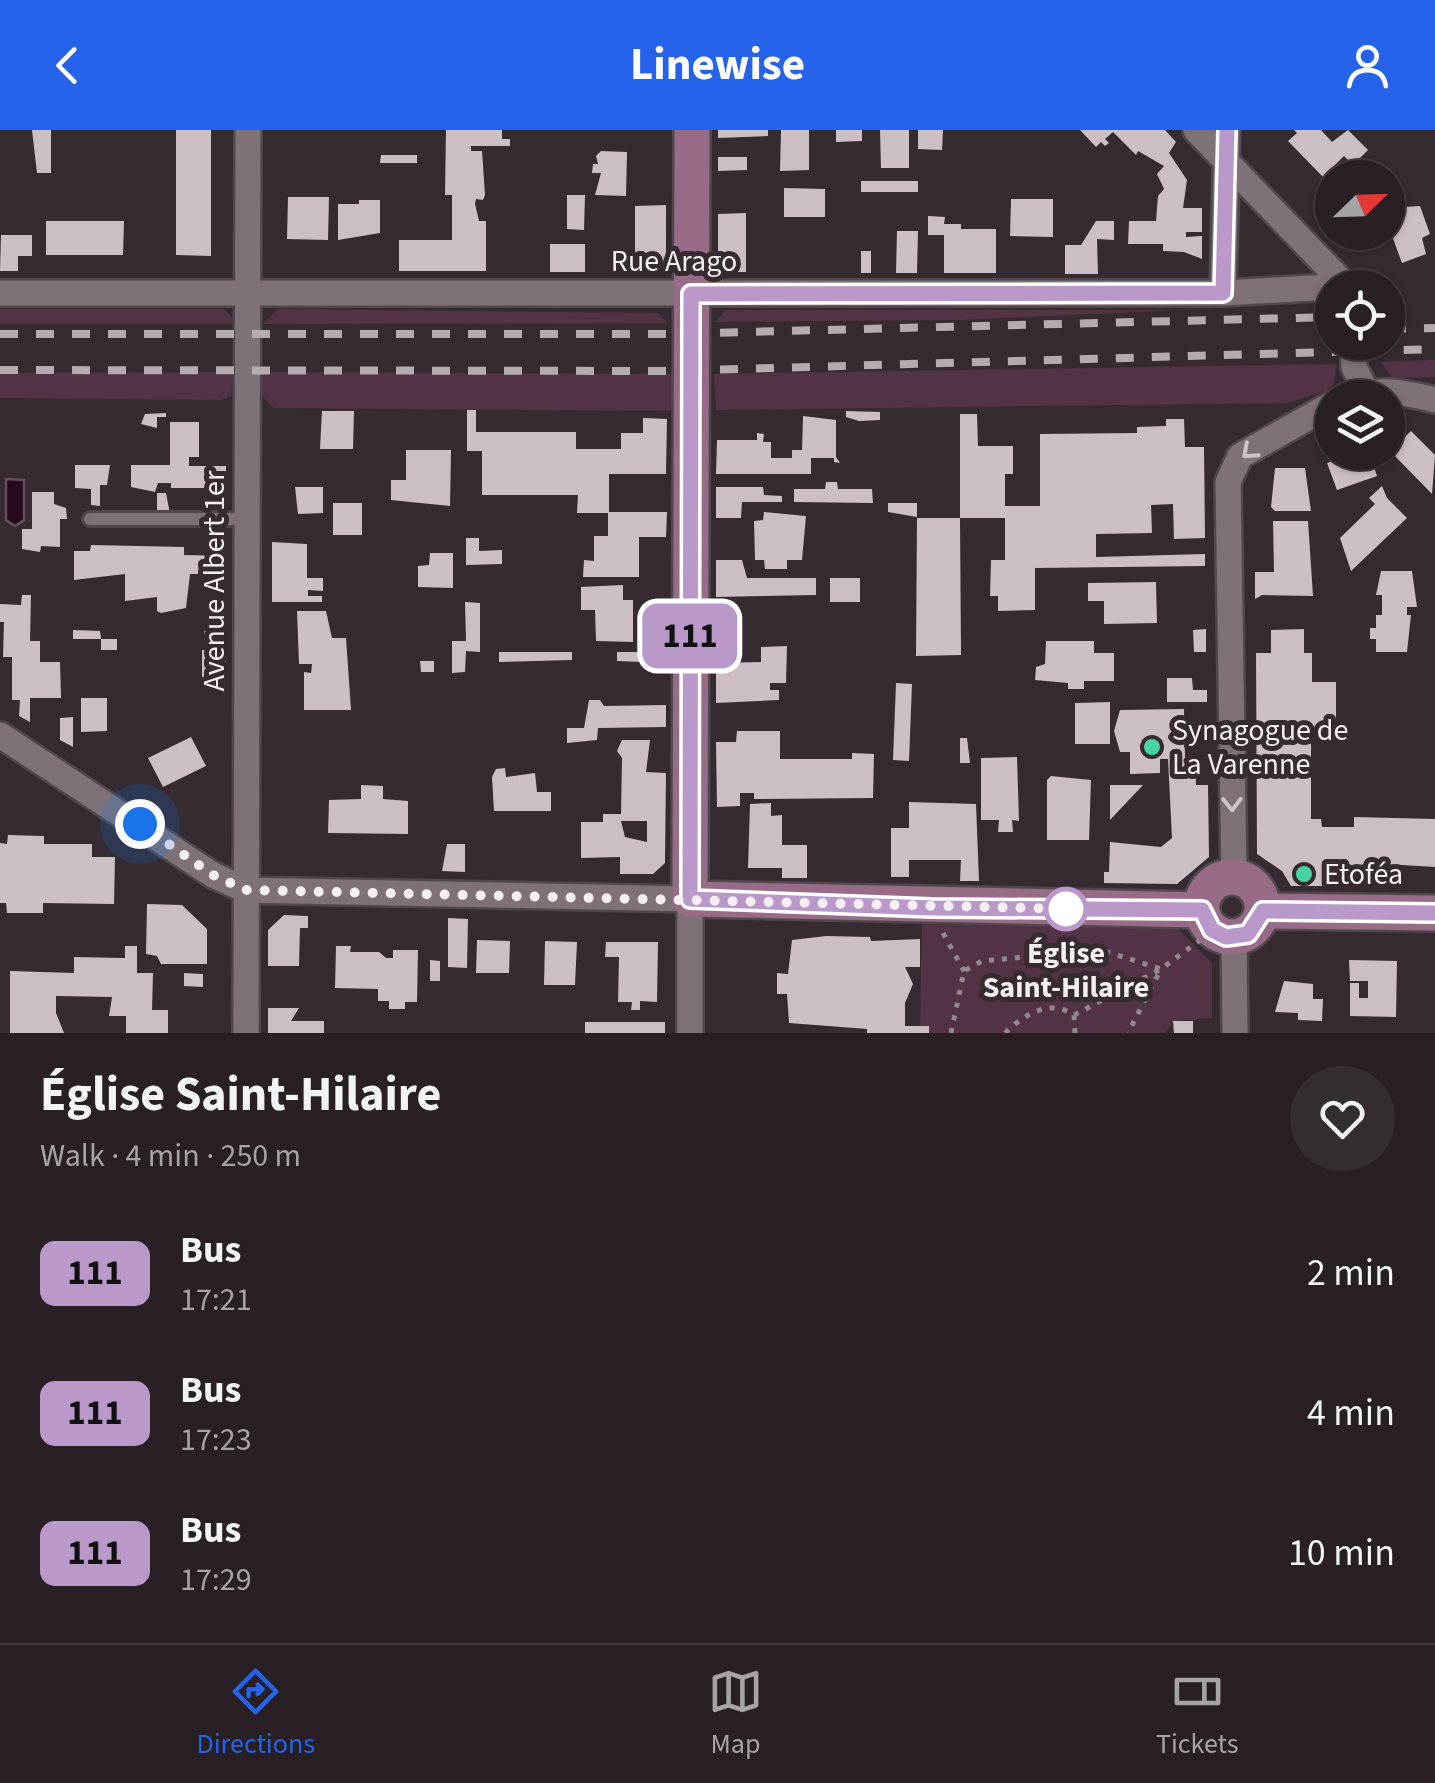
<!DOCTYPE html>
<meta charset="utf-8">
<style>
:root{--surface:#282024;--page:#342d31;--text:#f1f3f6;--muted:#a5a3a6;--line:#443e41;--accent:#2563eb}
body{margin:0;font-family:"Source Sans 3",sans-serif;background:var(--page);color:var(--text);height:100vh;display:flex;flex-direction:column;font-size:38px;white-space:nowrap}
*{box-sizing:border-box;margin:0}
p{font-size:32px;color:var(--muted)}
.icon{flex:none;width:55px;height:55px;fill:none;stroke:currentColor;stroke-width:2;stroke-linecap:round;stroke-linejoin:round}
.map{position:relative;height:903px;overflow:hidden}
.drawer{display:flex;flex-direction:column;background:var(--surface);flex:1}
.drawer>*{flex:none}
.badge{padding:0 20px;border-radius:15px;font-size:35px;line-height:65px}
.needle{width:65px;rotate:67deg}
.tools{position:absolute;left:1315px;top:30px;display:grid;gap:20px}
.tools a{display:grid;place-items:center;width:90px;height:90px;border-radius:50%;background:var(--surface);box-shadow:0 2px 8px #0004,0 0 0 2px var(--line);font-size:50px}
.you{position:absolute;width:50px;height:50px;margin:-25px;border:8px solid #fff;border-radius:50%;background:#1a73e8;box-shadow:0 0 0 15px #1a73e833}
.map>.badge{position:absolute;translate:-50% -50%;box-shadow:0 0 0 5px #fff}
.round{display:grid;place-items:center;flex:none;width:105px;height:105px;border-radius:52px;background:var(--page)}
.head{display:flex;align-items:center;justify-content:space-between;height:170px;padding:0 40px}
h1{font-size:48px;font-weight:700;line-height:75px}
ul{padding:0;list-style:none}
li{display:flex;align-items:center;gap:30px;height:140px;padding:0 40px}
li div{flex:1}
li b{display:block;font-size:38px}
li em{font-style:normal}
li .badge{min-width:110px;font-weight:700;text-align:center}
header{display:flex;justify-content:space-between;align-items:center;height:130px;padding:0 40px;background:var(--accent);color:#fff;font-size:45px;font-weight:700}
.menu{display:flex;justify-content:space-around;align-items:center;height:140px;border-top:2px solid var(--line);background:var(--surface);font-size:28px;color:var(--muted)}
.menu a{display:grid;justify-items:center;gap:5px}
.menu .selected{color:var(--accent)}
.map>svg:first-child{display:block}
.green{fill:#533446}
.water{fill:#250a1b;stroke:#634e5c;stroke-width:2.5}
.building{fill:#ccbec5;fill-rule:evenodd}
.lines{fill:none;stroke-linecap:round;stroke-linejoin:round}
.lane-casing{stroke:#50484c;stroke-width:18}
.street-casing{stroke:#50484c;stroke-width:30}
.secondary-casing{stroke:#50484c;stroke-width:40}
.path{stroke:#90888c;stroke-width:5;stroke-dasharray:5 8;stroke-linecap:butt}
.lane{stroke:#7e7278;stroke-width:12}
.street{stroke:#7e7278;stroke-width:25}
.secondary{stroke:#986b86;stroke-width:35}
.rail{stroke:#b3abaf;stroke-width:8;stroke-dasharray:18 18;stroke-linecap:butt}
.oneway{stroke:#cbc3c7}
.line-casing{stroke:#fff;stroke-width:22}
.line{stroke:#b899ca;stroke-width:15}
.walk{stroke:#f5eef2;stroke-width:10;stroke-dasharray:0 18}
.poi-dot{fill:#45d49f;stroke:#352b30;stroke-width:4}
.stop-dot{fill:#fff;stroke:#b899ca;stroke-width:5}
.labels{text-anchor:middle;stroke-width:10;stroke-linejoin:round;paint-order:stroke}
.street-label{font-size:30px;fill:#f5eef2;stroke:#352b30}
.poi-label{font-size:30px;fill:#f5eef2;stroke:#352b30;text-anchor:start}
.stop-label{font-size:30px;font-weight:bold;fill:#f5eef2;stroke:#352b30}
</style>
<header><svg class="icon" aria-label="back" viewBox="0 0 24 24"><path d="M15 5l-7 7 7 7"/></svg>Linewise<svg class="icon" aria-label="person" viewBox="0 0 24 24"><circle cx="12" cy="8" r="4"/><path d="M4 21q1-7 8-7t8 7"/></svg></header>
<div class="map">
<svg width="1435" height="903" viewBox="0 0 1435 903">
<rect width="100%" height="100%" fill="#352b30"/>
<path class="green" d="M0 179H224L238 194H0Z
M278 179 658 183 668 193 263 194Z
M726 180H1182L957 190 715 192Z
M1435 230V247L1393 248 1381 232Z
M1337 234 1332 259 1288 273 716 280 714 244Z
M233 242 231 266 222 270 0 268V243Z
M262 242 672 244V281L274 278 259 263Z
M922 794 1177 798 1212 833V888L1174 891 1165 903H929L928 896H920Z"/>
<path class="water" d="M6 349 24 350V390L15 396 6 390Z"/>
<path class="building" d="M32 0H51V43H37Z
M176 0H211V126L176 125Z
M446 0H502V9H510V16H471V21H482L485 65 483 70 476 69 475 74 479 91H486V141H399V110H452V65H445Z
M718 0H768V6L718 8Z
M781 0H809V40L780 41Z
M836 0H862V11L836 12Z
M880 0H909V38H881Z
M918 0H943L942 20 918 19Z
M1080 0H1165L1176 12 1169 23 1187 50 1183 78H1202V102H1186V107L1202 106V129L1184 122 1163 121V114H1128L1129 91H1156L1158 66 1164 59 1157 44 1164 36 1138 21 1136 25 1113 2 1105 9 1109 13 1105 16 1101 12 1096 17Z
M1294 0H1321L1332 12 1348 0 1368 20 1353 35 1344 26 1323 47 1288 11 1297 3Z
M601 21 627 22 626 66 595 65 601 43H592L593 34H598L596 26Z
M381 25H417V33H380Z
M718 27H747V40L718 41Z
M861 51H918V62H861Z
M784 58 825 59V87H784Z
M567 65H585L584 100 567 99Z
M288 67H329L328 110 287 109Z
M1011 69H1053V107L1010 106Z
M359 70H380V103L338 110V74H359Z
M666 75V137L660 142H635V76Z
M1420 76 1430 104 1422 108 1426 124 1402 133 1388 95V78Z
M746 83V142H724L718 137V84Z
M1332 83V100L1315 84Z
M928 86 945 87 944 94H961V99H996V143H944V105H928Z
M46 91H124L123 125H46Z
M1096 91H1114V110L1097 109 1098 144H1065V115H1081Z
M897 101H918L917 143H896Z
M1 105H32V126H18V141H0Z
M550 114H585V142H550Z
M861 121H871V143H861Z
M467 280H476V302H576V319H621V303H643V288L667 289 666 344H609V382H667L666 407H639V447H583L584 430 594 431V406H608V383H577L578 365H482V321H467Z
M322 281H354L353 319H320Z
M846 281 880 282V290L859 291 846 287Z
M166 283V287H157V298L141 294 145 284Z
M960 284H977L978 316H1013V344H1005V376H1040V304L1137 303V297L1166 296V289H1184L1185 317H1204L1205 408 1174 409 1173 374 1151 375 1152 403 1096 404V427L1205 424V436L1035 438V480L998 481V466H990L991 430H1005V388H960Z
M803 286 836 290V327L840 333 834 332V328H811V344H716L717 310H757V303L764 304 763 312H771V328H792V320H802Z
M170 292H199V327H189V336H226V358H171V353H158L155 362 131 357V335H170Z
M1411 301 1435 325 1432 364 1390 321Z
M406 320H451L450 376 391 370V350H406Z
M1356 322H1369L1377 346 1337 360 1327 333Z
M75 335H110L107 355H100V376L91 375V359L75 358Z
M1275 338H1305L1311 381H1275L1271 377Z
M826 352H837L838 359H872L873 373 794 372V359H825Z
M1382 356 1387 368 1407 388 1351 441 1340 408 1375 374 1369 368Z
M295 357H323V383L298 384Z
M716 357H763L764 365 782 366V372H742L741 388H716Z
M32 362H54V374L66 378 67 389H60V417L41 416 40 422 22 419V399H32Z
M157 363H166L170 384 157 383Z
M333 373H362V405H333Z
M888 373H917V387L888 382Z
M764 382 806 386 802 430H787V439H765L764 430H755L754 391 763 390Z
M917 388H960L961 525 916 526Z
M1273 391H1308L1313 466 1262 465 1255 469V442H1274Z
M466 408H479V421L502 420V434L466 435Z
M272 412 307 414V448H323V461L308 460V466H322V472H272Z
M91 415 184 417V425L226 426V444H190L186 478 161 483 157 481V467L125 471V444L74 450V421H90Z
M430 423H453V458L418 457V436L429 435Z
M716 430H742L747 448H816V465L716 467Z
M1381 441H1412L1417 477H1407V485H1411L1407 522H1376V509H1370V498H1376V485H1382V465H1376Z
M830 448H860V472H830Z
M1156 452 1157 493 1104 494V471H1088V453Z
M623 455V470H633V512L596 511 595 480H581V457Z
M22 465H31L30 511H40V532H60L61 568H30V592L19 586 20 570H12V527H3L4 492H0V474L21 475Z
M465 472 480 473V522L466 521 465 542 452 543V511H466Z
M297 481H326L332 508H346L351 580H304V542L311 543 312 534H299Z
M205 496 226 497V509H204Z
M1206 499V522H1194L1193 500Z
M1304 499V523H1312V552H1336V599H1311V689H1321L1322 697H1354V687L1435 689V737L1369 733 1355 736V756H1291L1282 741 1257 724 1256 523H1271V500Z
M73 500 100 501 101 509H73Z
M649 505 666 508V533L617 531V522H638V506Z
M101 509H117V520H101Z
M1046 511H1094V523H1114V551H1084V559H1068V553L1035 550 1036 537 1045 534Z
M787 516 786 553H770V560H779V570L716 573V533L761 532V517Z
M202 520H226L225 552H202Z
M499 522H572V530L499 532Z
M420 531H434V542H421Z
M1167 548H1192L1193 560H1207V572H1167Z
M896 553 912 554 909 631 893 630Z
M81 568H107V601L81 602Z
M589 570H600L604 576 666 575V597L598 598 597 610 567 613V598H584Z
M1110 572V614H1075V573Z
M1184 579 1185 627 1196 630V655H1208L1209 727 1177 754 1104 753V742H1109L1110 712 1161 717 1172 708 1168 629H1160V643L1130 644V622H1120L1114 601 1120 580Z
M73 587V617L60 610V588Z
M737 601H780V629H852V623L874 624 873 668 754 669V663H740V676L717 677 716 612H736Z
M191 607 206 636 163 657 148 628Z
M960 608H967L970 633H960Z
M622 610H650L646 642 666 643 665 733 653 744H620V727L581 728V692H603V684H621L622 628 617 621ZM621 691H647V712L625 707Z
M1017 627 1019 691 1012 690 1013 702H998L999 690H981V628Z
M505 638 506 647 535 643 537 662H551V681H494L492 647 496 639Z
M1051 646 1091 650 1089 710H1047V650Z
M361 655 383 656V669L408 671V704L328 703 329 670 361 669Z
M1110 655H1143L1110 690Z
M909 672 976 674 979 751H960L961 730H909V747H891V698H909Z
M771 673V686L782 685V715H807V748H782V738H748L750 674Z
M8 705 44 706V714H92V727H115L114 774 43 773V783H7L6 773H0V713L7 714Z
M447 714H465V742L442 741Z
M147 774 182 775 207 799V834H161L157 826 146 824Z
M284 785 308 786V798H300L299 836H268V800Z
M448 788 468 789 467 838 448 837Z
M826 806 870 807 871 811 920 809V837H905L913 854 905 873V896H929V903H867V899L789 893 787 864H777V843L788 844 792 810Z
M477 810 510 811 509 843H476Z
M545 811 577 812 575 855H544Z
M606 812H658L657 872 640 871V880H631L632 872H618L619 827H605Z
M125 816H137V843H153L152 880H168V903H126V886H109L112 867 56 866V883L64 903H10V841L74 843V827L125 828Z
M336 816H351L350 822H379L386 828H393V820H418L417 872H405V879H389V871H378V859L335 858Z
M430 830 440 831V851H430Z
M1349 830 1397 831 1396 887 1350 886V853H1359V868H1368V851H1350Z
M184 843 203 844V857L184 856Z
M1284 851 1313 854V869H1323L1322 891 1298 890V883L1275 882Z
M268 878H299L291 891H324V903H268Z
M1173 891H1193V903H1174Z
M585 892H665V903H585Z"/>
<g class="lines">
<g class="lane-casing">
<path id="lane" d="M90 389H247"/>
</g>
<g class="street-casing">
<path id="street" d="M1196 0 1348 158
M0 163H1223L1348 156
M1223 163 1227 0
M1353 212 1354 237 1366 261
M1347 268C1377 257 1404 262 1435 270
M0 605 213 745 246 760 690 769V903
M1234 746 1228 352 1240 326 1332 274
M1234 808 1235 903
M246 903 248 0"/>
</g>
<g class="secondary-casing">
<path id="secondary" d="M692 0 690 769 1202 780
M1202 777a30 30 0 1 1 60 0a30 30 0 1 1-60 0Z
M1263 781 1435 783"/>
</g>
<path class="path" d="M943 803 964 841
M1074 885 1161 839 1200 810
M951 903 964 841 982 831 1101 820 1161 839 1128 903
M1005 903C1024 885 1049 868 1074 885L1075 903"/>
<use href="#lane" class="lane"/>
<use href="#street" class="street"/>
<use href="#secondary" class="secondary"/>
<path class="rail" d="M1388 199 1435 198
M0 204H667L1332 187
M0 240 667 241 1435 219"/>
</g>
<defs><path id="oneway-chevron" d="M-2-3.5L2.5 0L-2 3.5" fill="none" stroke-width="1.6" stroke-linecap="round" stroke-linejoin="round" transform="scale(2.5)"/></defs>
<g class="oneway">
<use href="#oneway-chevron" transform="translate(1249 322) rotate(138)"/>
<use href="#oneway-chevron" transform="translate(1232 674) rotate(89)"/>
</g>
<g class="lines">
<g class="line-casing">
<path id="line" d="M1227 0 1223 163 691 164 690 769 932 778 1202 780 1212 800 1226 807 1248 804 1263 781 1435 783"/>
</g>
<use href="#line" class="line"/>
<path class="walk" d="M140 694 213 745 246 760 1074 779H1066"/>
</g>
<g class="poi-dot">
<circle cx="1152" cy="617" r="10"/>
<circle cx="1304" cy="744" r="10"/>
</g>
<circle class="stop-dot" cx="1066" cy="779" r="20"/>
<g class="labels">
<g class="street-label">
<text x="674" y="141">Rue Arago</text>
<text transform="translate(214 451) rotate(-90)" y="10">Avenue Albert 1er</text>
</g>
<g class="poi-label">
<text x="1172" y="610">Synagogue de<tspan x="1172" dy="34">La Varenne</tspan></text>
<text x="1324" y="754">Etoféa</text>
</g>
<g class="stop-label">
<text x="1066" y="833">Église<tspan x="1066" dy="34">Saint-Hilaire</tspan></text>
</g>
</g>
</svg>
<div class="tools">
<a><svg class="needle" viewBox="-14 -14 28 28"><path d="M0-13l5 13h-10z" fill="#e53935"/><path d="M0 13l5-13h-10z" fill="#a5a3a6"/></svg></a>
<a><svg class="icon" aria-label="locate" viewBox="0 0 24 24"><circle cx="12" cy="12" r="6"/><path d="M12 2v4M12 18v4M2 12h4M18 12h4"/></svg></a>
<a><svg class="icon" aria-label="layers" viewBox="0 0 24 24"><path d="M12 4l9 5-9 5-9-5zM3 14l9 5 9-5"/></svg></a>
</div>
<div class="you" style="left:140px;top:694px"></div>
<b class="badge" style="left:690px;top:506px;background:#b899ca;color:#111">111</b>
</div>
<section class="drawer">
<div class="head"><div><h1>Église Saint-Hilaire</h1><p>Walk · 4 min · 250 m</p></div><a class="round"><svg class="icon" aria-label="heart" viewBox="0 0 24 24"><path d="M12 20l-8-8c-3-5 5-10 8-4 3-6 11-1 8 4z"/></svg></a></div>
<ul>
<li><span class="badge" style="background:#b899ca;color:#111">111</span><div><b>Bus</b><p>17:21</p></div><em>2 min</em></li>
<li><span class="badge" style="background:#b899ca;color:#111">111</span><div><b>Bus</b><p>17:23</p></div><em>4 min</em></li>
<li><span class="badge" style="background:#b899ca;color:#111">111</span><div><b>Bus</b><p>17:29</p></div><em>10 min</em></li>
</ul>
</section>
<nav class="menu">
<a class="selected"><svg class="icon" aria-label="directions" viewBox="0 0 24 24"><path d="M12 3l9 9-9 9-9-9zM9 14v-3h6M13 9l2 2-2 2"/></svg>Directions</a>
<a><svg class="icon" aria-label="map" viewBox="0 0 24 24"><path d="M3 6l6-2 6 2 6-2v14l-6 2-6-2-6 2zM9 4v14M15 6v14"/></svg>Map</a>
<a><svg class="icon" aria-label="tickets" viewBox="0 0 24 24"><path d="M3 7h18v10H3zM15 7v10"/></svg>Tickets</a>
</nav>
